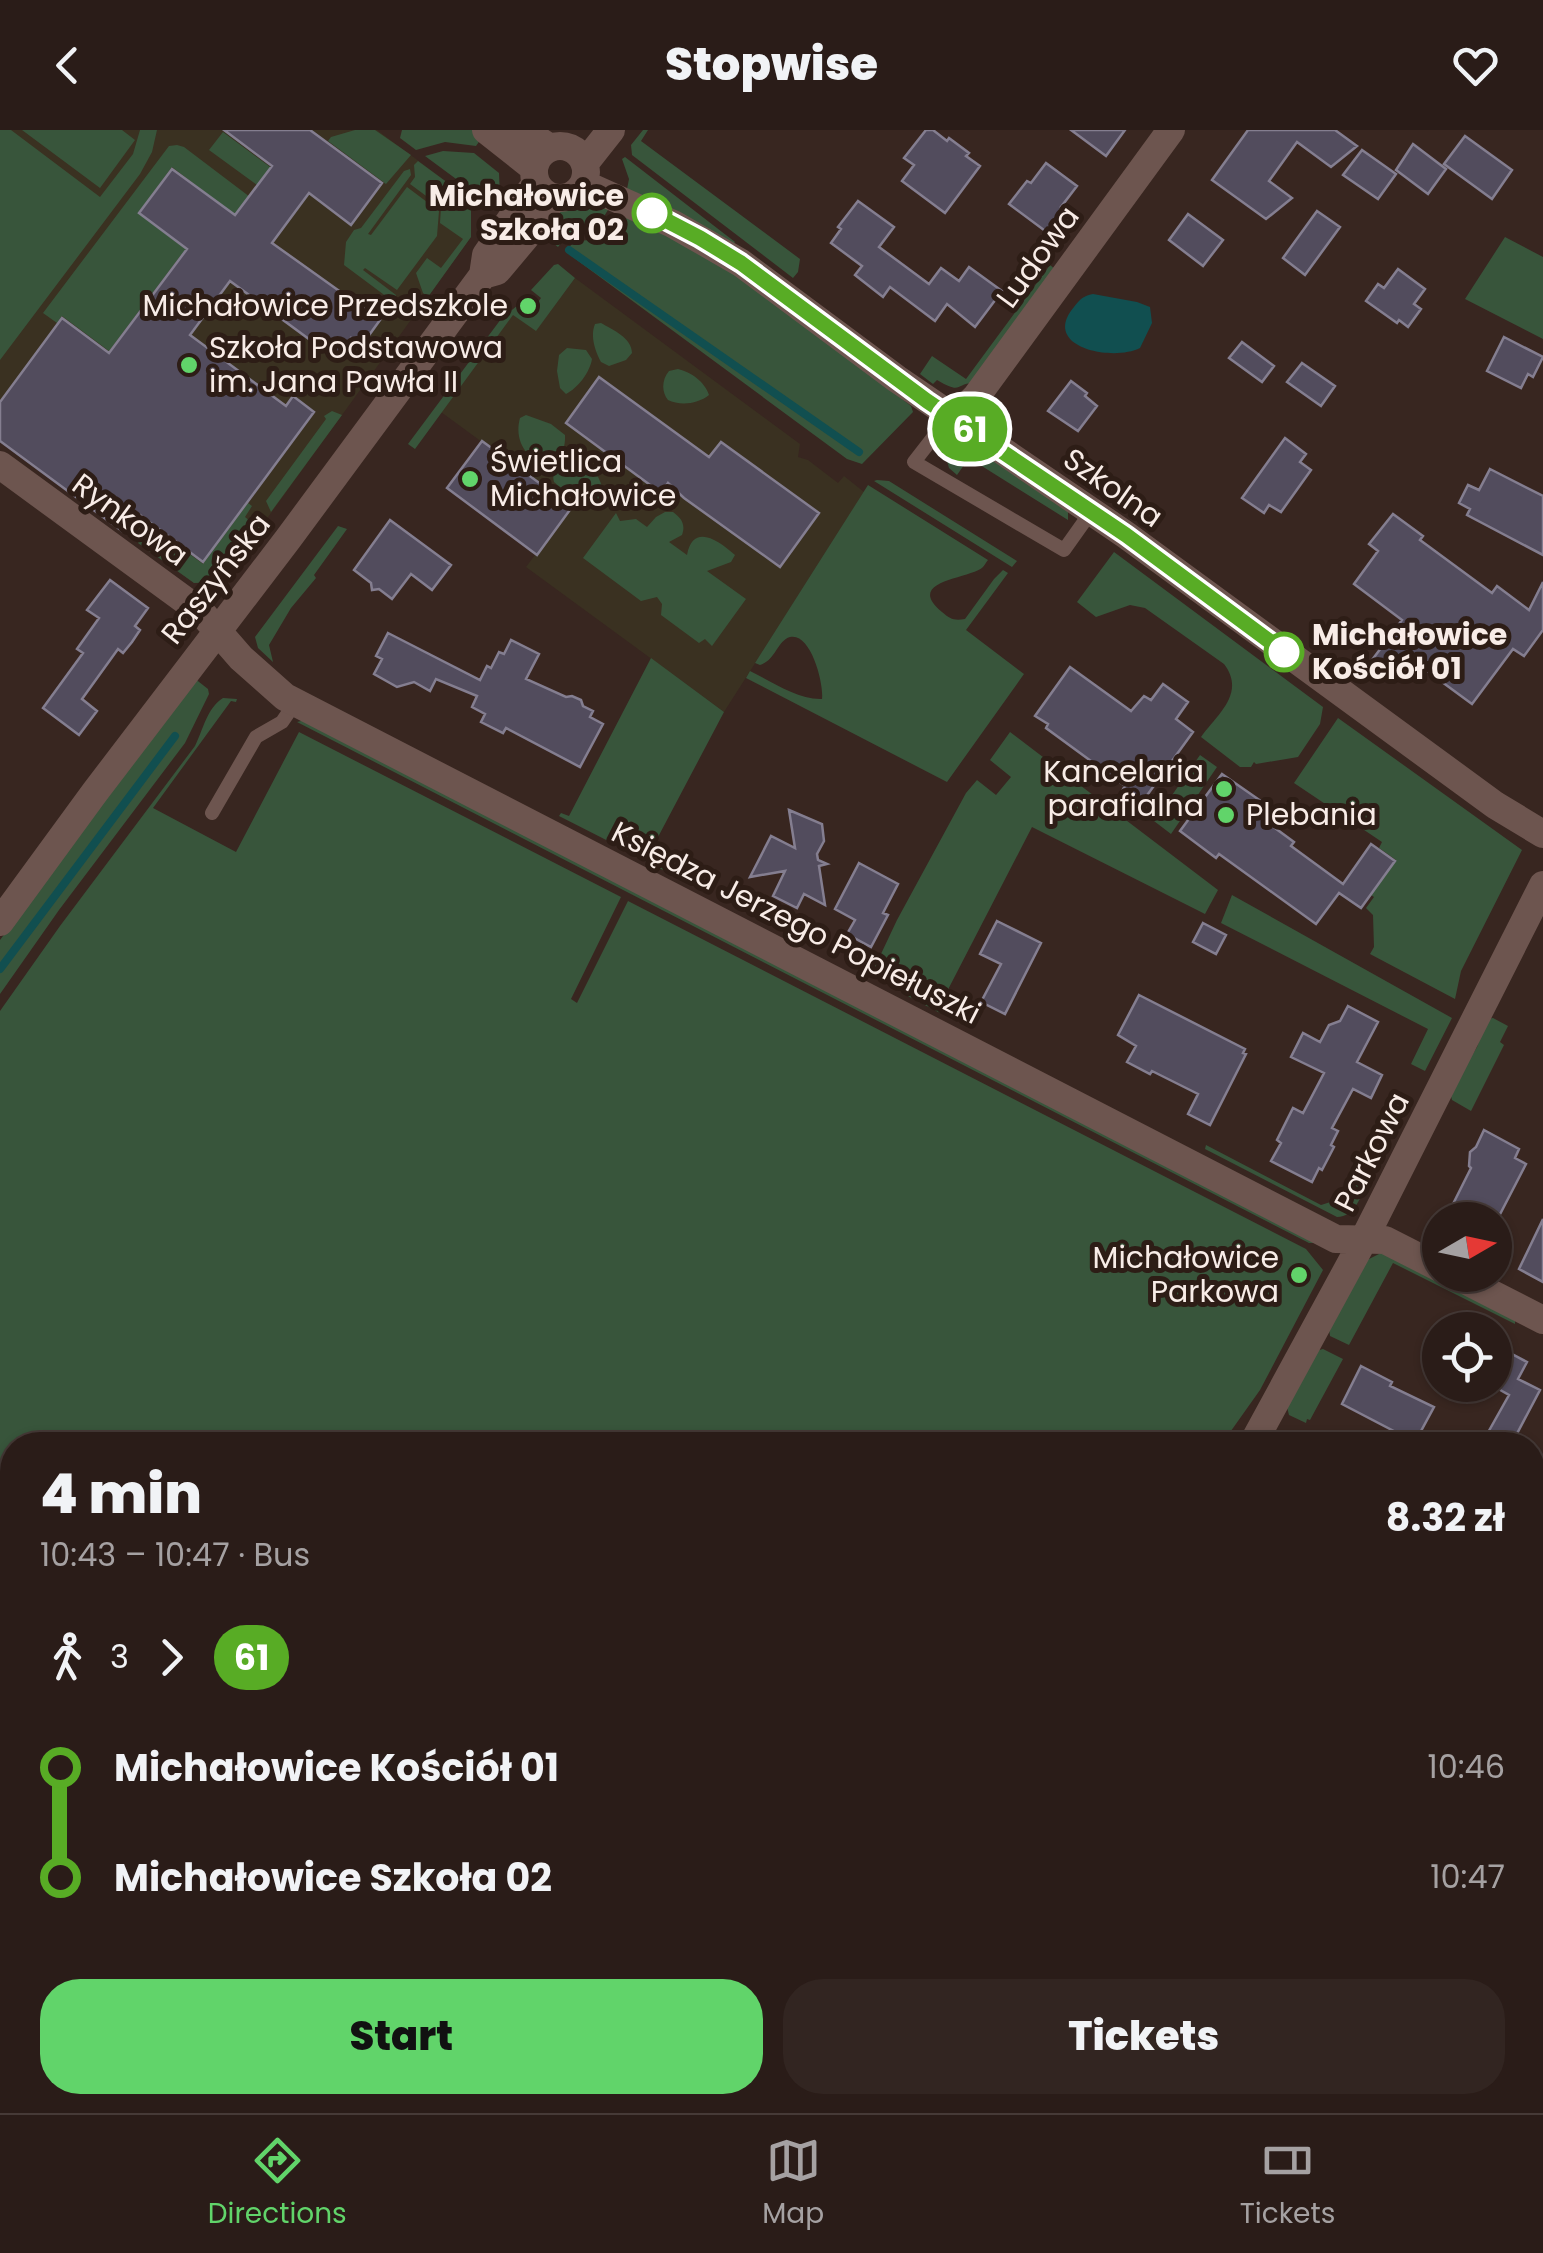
<!DOCTYPE html>
<meta charset="utf-8">
<style>
:root{--surface:#2a1c18;--page:#322521;--text:#f1f3f6;--muted:#a5a1a2;--line:#463a37;--accent:#61d46a}
body{margin:0;font-family:Poppins,sans-serif;background:var(--page);color:var(--text);height:100vh;display:flex;flex-direction:column;font-size:38px;white-space:nowrap}
*{box-sizing:border-box;margin:0}
p{font-size:32px;color:var(--muted)}
.icon{flex:none;width:55px;height:55px;fill:none;stroke:currentColor;stroke-width:2;stroke-linecap:round;stroke-linejoin:round}
.map{position:relative;flex:1;overflow:hidden}
.details{position:absolute;left:0px;top:1302px;width:1545px;height:682px;display:flex;flex-direction:column;background:var(--surface);border-radius:40px 40px 0 0;box-shadow:0 2px 8px #0004,0 0 0 2px var(--line)}
.details>*{flex:none}
.badge{padding:0 20px;border-radius:32px;font-size:35px;line-height:65px}
.needle{width:65px;rotate:81deg}
.buttons{position:absolute;left:1422px;top:1072px;display:grid;gap:20px}
.buttons a{display:grid;place-items:center;width:90px;height:90px;border-radius:50%;background:var(--surface);box-shadow:0 2px 8px #0004,0 0 0 2px var(--line);font-size:50px}
.map>.badge{position:absolute;translate:-50% -50%;box-shadow:0 0 0 5px #fff}
.legs{display:flex;align-items:center;gap:15px;height:110px;padding:0 40px;font-size:32px}
.legs p{margin-inline-start:auto}
.overview{display:flex;align-items:center;justify-content:space-between;height:170px;padding:0 40px}
h1{font-size:55px;font-weight:800;line-height:75px}
.cta{display:flex;gap:20px;margin-top:auto;padding:20px 40px}
.cta a{flex:1;height:115px;border-radius:40px;background:var(--accent);color:#111;font-size:40px;font-weight:800;line-height:115px;text-align:center}
.cta a+a{background:var(--page);color:var(--text)}
ul{padding:0 40px;list-style:none}
li{display:flex;align-items:center;gap:35px;height:110px;font-size:38px}
li i{display:grid;place-items:center;width:15px;height:100%;margin:0 12px;background:currentColor}
li i::after{content:'';width:25px;height:25px;margin:-12px;border:8px solid;border-radius:50%;background:var(--surface)}
li p{margin-inline-start:auto}
li:first-child i{background:linear-gradient(#0000 50%,currentColor 0)}
li:last-child i{background:linear-gradient(currentColor 50%,#0000 0)}
header{display:flex;justify-content:space-between;align-items:center;height:130px;padding:0 40px;background:var(--surface);font-size:45px;font-weight:800}
.dock{display:flex;justify-content:space-around;align-items:center;height:140px;border-top:2px solid var(--line);background:var(--surface);font-size:28px;color:var(--muted)}
.dock a{display:grid;justify-items:center;gap:5px}
.dock .active{color:var(--accent)}
.map>svg:first-child{display:block}
.education{fill:#3a3121}
.green{fill:#38553b}
.water{fill:#114f50}
.lines{fill:none;stroke-linecap:round;stroke-linejoin:round}
.stream{stroke:#114f50;stroke-width:8}
.building{fill:#524c5d;stroke:#847e90;stroke-width:2.5}
.service{stroke:#6d554f;stroke-width:14}
.minor{stroke:#6d554f;stroke-width:28}
.line-1-casing{stroke:#fff;stroke-width:22}
.line-1{stroke:#58ac25;stroke-width:15}
.stop-1-dot{fill:#fff;stroke:#58ac25;stroke-width:5}
.poi-dot{fill:#61d46a;stroke:#2d1d16;stroke-width:4}
.labels{text-anchor:middle;stroke-width:10;stroke-linejoin:round;paint-order:stroke}
.stop-label{font-size:30px;font-weight:bold;fill:#f8ece7;stroke:#2d1d16;text-anchor:end}
.street-label{font-size:30px;fill:#f8ece7;stroke:#2d1d16}
.poi-label{font-size:30px;fill:#f8ece7;stroke:#2d1d16;text-anchor:end}
</style>
<header><svg class="icon" aria-label="back" viewBox="0 0 24 24"><path d="M15 5l-7 7 7 7"/></svg>Stopwise<svg class="icon" aria-label="heart" viewBox="0 0 24 24"><path d="M12 20l-8-8c-3-5 5-10 8-4 3-6 11-1 8 4z"/></svg></header>
<div class="map">
<svg width="1543" height="1983" viewBox="0 0 1543 1983">
<rect width="100%" height="100%" fill="#382620"/>
<path class="education" d="M0 0H377L471 70V107L221 452 194 453 0 311Z
M575 148 800 314 798 327 808 330 838 353 844 346 864 362 724 582 526 437 571 377 441 282 513 184 536 200Z"/>
<path class="green" d="M0 0H11L100 67 133 24 140 0H157L152 22 140 44 0 230Z
M22 0H122L135 10 100 58Z
M355 0H375L411 25 386 54 328 11 331 7Z
M402 0H477L483 6 476 16 445 12 416 20 400 8Z
M643 0H648L641 11 800 129 798 142 793 148 632 25 631 15Z
M223 2 277 42 257 55 209 20Z
M177 15 184 17 250 67 241 90 172 37 138 83 187 120 183 126 181 125 109 221 62 186 57 193 43 183 169 16Z
M443 21 474 23 499 43 500 67 494 77 425 26Z
M625 27 735 112 733 115 627 59 629 49 622 29Z
M418 31 471 70V107L428 167 423 163 416 143 427 128 441 138 463 109 440 93 441 77 410 54 415 47 414 35Z
M410 39 411 45 368 104 371 105 407 57 439 81 437 106 397 160 365 138 363 140 396 165V171L391 170 344 135 346 112 354 100 361 98 404 41Z
M587 70 610 77C605 84 601 93 595 98 582 107 569 102 558 117L544 106 550 98 543 92 559 78Z
M617 81 713 129 851 229 911 276 913 282 862 334 847 329 566 122C574 107 582 114 595 107 606 102 611 91 617 81Z
M1505 107 1543 127V209L1465 169Z
M558 134 575 148 536 201 513 185 415 319 408 314 501 189 518 175 520 177 518 181 527 187 541 168 531 160 554 135Z
M1050 135 1056 140 976 253C954 252 964 266 937 250L933 254 920 244 932 226 966 249Z
M601 193C613 200 632 208 632 223L626 230 609 236 601 232C595 221 590 206 595 194Z
M567 218 586 220 592 229C590 242 578 258 566 264L560 258 557 241 559 225Z
M678 239C691 242 705 252 709 265 698 274 680 276 668 270 661 262 662 249 669 241Z
M332 281 342 285 271 382 266 371 326 289 324 286Z
M526 285 551 294 565 305C567 352 508 332 520 288Z
M968 313 1068 381V390L969 328 957 345 949 338 947 331C948 318 955 314 968 313Z
M576 325C592 332 599 346 604 362L600 369C583 373 566 363 554 352 550 338 562 329 576 325Z
M877 350 889 351 1017 431 1012 437 874 351Z
M868 355 988 430C986 432 985 435 983 437 971 449 903 450 942 482 950 489 954 491 965 489L994 449 1003 440 1008 443 966 500 1024 544 947 652 746 548 750 541C771 551 798 570 822 569 824 554 811 502 790 507 777 511 776 530 760 535L755 533Z
M152 361 168 373 152 396 203 434 248 373 252 376 245 387 259 398 221 452 194 453 138 413 145 402 130 391Z
M665 382H673C681 388 686 394 682 405L669 412 687 425C693 393 718 410 735 425L731 432 707 441 746 469 712 516 705 509 699 513 661 485 662 474 657 467 641 471 583 428 616 383 620 391 636 389 647 397 656 387Z
M338 396 347 399 314 445 316 448 291 478 269 515 273 532 258 518 255 507Z
M1114 422 1323 577 1320 594 1298 627 1256 634 1254 632 1251 637H1240L1201 607C1218 584 1246 563 1224 534L1145 478 1130 475 1096 487 1077 472Z
M651 528 724 582 648 726 692 750 690 754 632 724 633 719 620 712 618 716 559 686 561 683 569 686Z
M194 548 208 559 209 564 185 613 59 780 0 864V810Z
M223 568 237 569 236 572 231 571 153 678 236 722 299 602 621 767 571 869 577 873 628 771 1306 1119 1323 1140 1260 1260 1221 1315H12V1494L0 1487V881L60 796 195 616C203 600 207 578 223 568Z
M1338 588 1522 720 1461 841 1455 869 1370 824 1374 817 1373 785 1366 778 1374 767 1371 765 1396 730 1379 718 1382 712 1294 653Z
M305 590 1316 1113H1309L297 592Z
M1010 602 1218 760 1205 784 1032 697 939 877 941 879 940 883 902 863 903 859 872 843 897 790 966 663 977 650 996 665 1011 647 990 630Z
M1200 625 1217 637 1171 704 1154 691Z
M1232 765 1452 888 1425 941 1411 934 1428 899 1221 793Z
M1493 888 1508 896 1500 912 1504 915 1471 981 1452 970 1450 962 1477 917 1487 889Z
M1206 1015 1321 1075 1343 1068 1355 1044 1368 1051C1361 1066 1355 1087 1337 1087L1205 1019Z
M1381 1123 1393 1125 1515 1189V1194L1393 1133 1349 1215 1330 1206 1329 1198 1365 1131Z
M1323 1219 1343 1229 1310 1290 1307 1289 1306 1293 1289 1285 1287 1277 1316 1221Z
M0 1691 12 1697V1972H573L593 1983H0Z
M926 1972 1099 1973 1121 1983H920Z"/>
<path class="water" d="M1093 164 1137 172 1150 177 1152 193 1140 218C1112 232 1040 217 1074 177 1080 169 1083 166 1093 164Z"/>
<g class="lines">
<path class="stream" d="M569 120 859 322
M0 839 175 606"/>
</g>
<path class="building" d="M224 0H310L382 53 351 95 309 63 272 113 380 190 362 215 351 208 336 229 230 151 190 205 286 276 293 266 314 282 203 432 136 382 122 401 0 311V272L62 188 109 223 187 119 139 83 172 39 235 85 272 36Z
M926 0H933L947 11 949 8 969 23 966 26 980 36 945 83 902 51 914 35 904 28Z
M1071 0H1125L1106 26Z
M1248 0H1335L1357 16 1331 37 1297 12 1269 51 1292 68 1266 89 1212 50Z
M1465 6 1512 40 1492 69 1444 34Z
M1413 14 1446 39 1428 64 1396 40Z
M1362 20 1396 44 1378 69 1343 45Z
M1046 33 1077 56 1061 77 1066 80 1048 103 1009 74 1027 51 1031 53Z
M858 71 894 97 879 117 929 154 941 138 959 151 969 137 1002 161 975 197 947 174 935 191 890 157 883 167 855 145 862 136 831 113 841 99 838 97Z
M1317 81 1340 97 1305 145 1283 128Z
M1188 84 1223 110 1203 136 1169 110Z
M1398 139 1425 159 1414 174 1421 179 1408 197 1399 190 1397 193 1366 171 1378 154 1384 158Z
M1504 207 1543 227 1533 247 1528 244 1521 258 1487 241Z
M1242 212 1274 236 1262 252 1229 228Z
M1302 233 1335 256 1321 276 1287 252Z
M599 247 709 327 721 312 819 383 780 437 684 368 668 353 661 363 566 293Z
M1071 251 1087 263 1085 266 1097 276 1078 301 1048 281Z
M1285 308 1306 324 1300 332 1311 340 1281 382 1269 375 1264 383 1242 368Z
M482 311 572 377 537 425 447 358Z
M1490 339 1543 366V425L1467 385 1470 379 1459 373 1468 355 1479 360Z
M1393 384 1423 406 1420 410 1492 463 1497 456 1529 480 1543 452V500L1524 526 1513 519 1472 574 1408 527 1394 546 1372 530 1402 490 1354 454 1378 421 1369 414Z
M390 390 451 435 432 460 411 444 392 469 379 459 372 460 371 453 354 440Z
M110 450 148 478 135 496 140 500 132 512 123 523 118 519 82 569 97 581 79 605 43 578 83 523 77 519 99 488 87 480Z
M388 503 480 550 487 536 491 538 499 522 504 524 511 510 539 524 526 549 566 567 572 566 581 570 583 576 593 581 590 587 603 594 580 637 506 598 503 603 481 592 485 584 472 577 477 566 436 549 430 561 414 552 397 557 374 544 382 529 376 526Z
M1070 537 1131 581 1144 566 1151 570 1163 554 1188 572 1176 589 1193 602 1140 675 1122 661 1125 656 1046 598 1048 594 1035 586Z
M1222 644 1268 676 1260 687 1294 712 1291 716 1343 754 1371 714 1395 731 1361 778 1339 763 1316 794 1219 724 1216 728 1180 701Z
M789 680 822 694 824 711 817 724 818 730 827 734 819 736 825 775 804 764 797 778 773 766 785 741 750 747 771 706 795 718Z
M859 733 898 754 883 783 888 785 871 817 847 804 855 790 835 779Z
M997 791 1041 813 1005 884 981 872 1001 834 980 824Z
M1203 793 1226 805 1216 824 1193 812Z
M1139 865 1245 919 1243 923 1246 924 1210 995 1188 984 1198 964 1152 941 1150 944 1127 932 1136 916 1118 905Z
M1348 876 1378 892 1357 932 1382 945 1371 968 1353 959 1332 998 1338 1001 1331 1015 1334 1017 1322 1040 1319 1038 1312 1052 1271 1031 1281 1013 1277 1010 1293 978 1303 983 1324 943 1291 927 1303 903 1320 912 1329 895 1340 891Z
M1484 1000 1519 1019 1515 1028 1526 1034 1497 1090H1445L1471 1038 1469 1036 1470 1022 1476 1017Z
M1543 1089V1152L1519 1139Z
M1495 1215 1527 1232 1518 1249 1540 1260 1511 1315H1481L1509 1265 1495 1257Z
M1361 1236 1392 1252 1390 1256 1434 1277 1415 1312 1342 1274Z"/>
<g class="lines">
<path class="service" d="M954 289 942 296 914 332 1064 420 1091 382
M212 683 256 607 282 592 295 573"/>
<path class="minor" d="M486 0 534 38
M522 0 549 17
M534 42a26 26 0 1 1 52 0a26 26 0 1 1-52 0Z
M585 33 611 0
M584 54 673 94 741 133 897 249 1126 405 1495 675 1543 704
M483 145 497 141 529 103 553 68
M954 289 976 267 1171 0
M0 335 201 482 241 528 285 567 1336 1109 1385 1110 1440 1138
M0 792 95 662 288 409 483 145 486 125 536 53
M1455 1145 1543 1190
M1252 1315 1364 1109 1543 755
M1532 1613 1543 1618
M1131 1972 1152 1983
M898 1983 904 1972"/>
</g>
<g class="lines">
<g class="line-1-casing">
<path id="line-1" d="M652 83 700 108 741 133 927 271 1126 405 1284 522"/>
</g>
<use href="#line-1" class="line-1"/>
</g>
<g class="stop-1-dot">
<circle cx="652" cy="83" r="18"/>
<circle cx="1284" cy="522" r="18"/>
</g>
<g class="poi-dot">
<circle cx="528" cy="176" r="10"/>
<circle cx="189" cy="235" r="10"/>
<circle cx="470" cy="349" r="10"/>
<circle cx="1224" cy="659" r="10"/>
<circle cx="1226" cy="685" r="10"/>
<circle cx="1299" cy="1145" r="10"/>
</g>
<g class="labels">
<g class="stop-label">
<text x="624" y="76">Michałowice<tspan x="624" dy="34">Szkoła 02</tspan></text>
<text x="1312" y="515" text-anchor="start">Michałowice<tspan x="1312" dy="34">Kościół 01</tspan></text>
</g>
<g class="street-label">
<text transform="translate(1038 127) rotate(-54)" y="10">Ludowa</text>
<text transform="translate(1113 358) rotate(35)" y="10">Szkolna</text>
<text transform="translate(130 390) rotate(36)" y="10">Rynkowa</text>
<text transform="translate(216 449) rotate(-52)" y="10">Raszyńska</text>
<text transform="translate(796 793) rotate(27)" y="10">Księdza Jerzego Popiełuszki</text>
<text transform="translate(1372 1022) rotate(-63)" y="10">Parkowa</text>
</g>
<g class="poi-label">
<text x="508" y="186">Michałowice Przedszkole</text>
<text x="209" y="228" text-anchor="start">Szkoła Podstawowa<tspan x="209" dy="34">im. Jana Pawła II</tspan></text>
<text x="490" y="342" text-anchor="start">Świetlica<tspan x="490" dy="34">Michałowice</tspan></text>
<text x="1204" y="652">Kancelaria<tspan x="1204" dy="34">parafialna</tspan></text>
<text x="1246" y="695" text-anchor="start">Plebania</text>
<text x="1279" y="1138">Michałowice<tspan x="1279" dy="34">Parkowa</tspan></text>
</g>
</g>
</svg>
<div class="buttons">
<a><svg class="needle" viewBox="-14 -14 28 28"><path d="M0-13l5 13h-10z" fill="#e53935"/><path d="M0 13l5-13h-10z" fill="#a5a1a2"/></svg></a>
<a><svg class="icon" aria-label="locate" viewBox="0 0 24 24"><circle cx="12" cy="12" r="6"/><path d="M12 2v4M12 18v4M2 12h4M18 12h4"/></svg></a>
</div>
<b class="badge" style="left:970px;top:299px;background:#58ac25;color:#fff">61</b>
<section class="details">
<div class="overview"><div><h1>4 min</h1><p>10:43 – 10:47 · Bus</p></div><b>8.32 zł</b></div>
<div class="legs"><svg class="icon" aria-label="walk" viewBox="0 0 24 24"><circle cx="13" cy="4" r="2"/><path d="M13 8l-2 6 4 7M11 14l-3 7M7 12l3-4h3l4 4"/></svg>3<svg class="icon" aria-label="forward" viewBox="0 0 24 24"><path d="M9 5l7 7-7 7"/></svg><b class="badge" style="background:#58ac25;color:#fff">61</b></div>
<ul>
<li><i style="color:#58ac25"></i><b>Michałowice Kościół 01</b><p>10:46</p></li>
<li><i style="color:#58ac25"></i><b>Michałowice Szkoła 02</b><p>10:47</p></li>
</ul>
<div class="cta"><a>Start</a><a>Tickets</a></div>
</section>
</div>
<nav class="dock">
<a class="active"><svg class="icon" aria-label="directions" viewBox="0 0 24 24"><path d="M12 3l9 9-9 9-9-9zM9 14v-3h6M13 9l2 2-2 2"/></svg>Directions</a>
<a><svg class="icon" aria-label="map" viewBox="0 0 24 24"><path d="M3 6l6-2 6 2 6-2v14l-6 2-6-2-6 2zM9 4v14M15 6v14"/></svg>Map</a>
<a><svg class="icon" aria-label="tickets" viewBox="0 0 24 24"><path d="M3 7h18v10H3zM15 7v10"/></svg>Tickets</a>
</nav>
